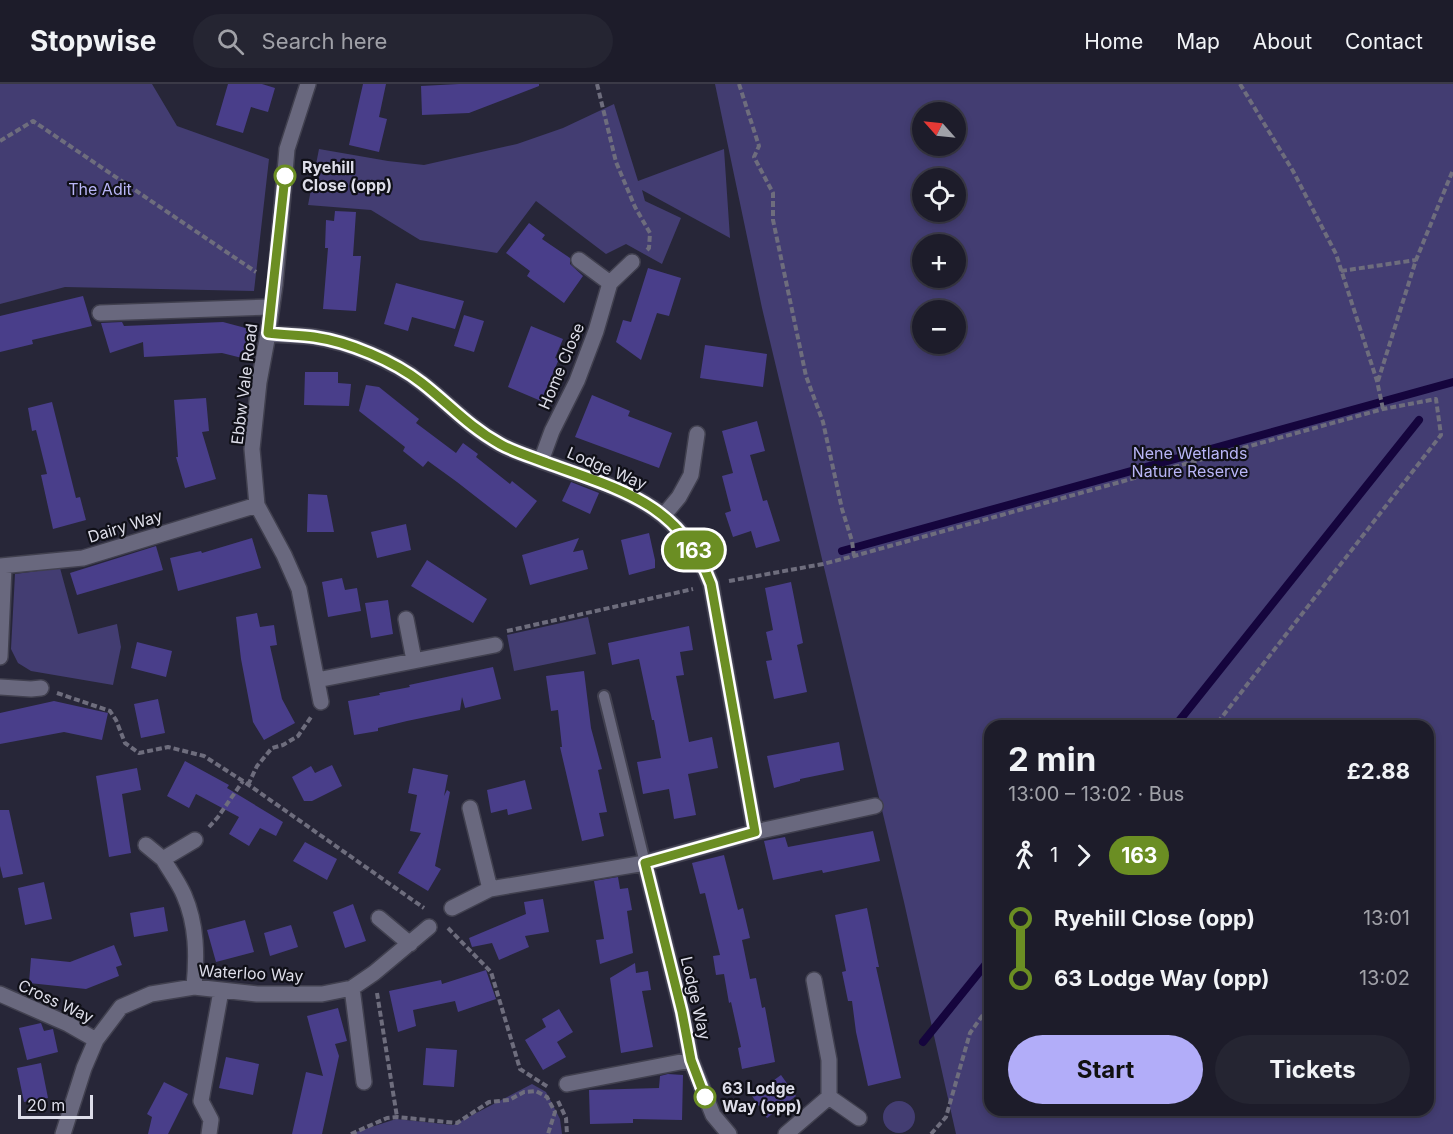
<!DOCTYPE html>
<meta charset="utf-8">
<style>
:root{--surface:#1d1c2a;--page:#252532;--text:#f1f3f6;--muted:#a0a1a8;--line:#3b3a47;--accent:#b2adf9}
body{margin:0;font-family:Inter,sans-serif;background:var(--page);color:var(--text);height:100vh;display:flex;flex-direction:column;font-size:22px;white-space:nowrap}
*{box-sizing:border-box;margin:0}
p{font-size:20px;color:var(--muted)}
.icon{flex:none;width:33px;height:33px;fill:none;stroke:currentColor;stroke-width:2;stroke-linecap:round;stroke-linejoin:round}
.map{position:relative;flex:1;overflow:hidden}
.panel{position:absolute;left:984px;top:636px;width:450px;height:396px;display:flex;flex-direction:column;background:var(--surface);border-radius:18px;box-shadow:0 3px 9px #0003,0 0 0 2px var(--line)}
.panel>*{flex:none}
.badge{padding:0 12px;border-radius:20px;font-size:21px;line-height:39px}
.needle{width:39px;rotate:297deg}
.fabs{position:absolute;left:912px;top:18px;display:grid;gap:12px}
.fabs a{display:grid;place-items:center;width:54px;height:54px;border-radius:50%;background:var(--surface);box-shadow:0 3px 9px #0003,0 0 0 2px var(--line);font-size:30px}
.scale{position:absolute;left:18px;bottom:15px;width:75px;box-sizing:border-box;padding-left:6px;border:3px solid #dddde9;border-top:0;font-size:16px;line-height:21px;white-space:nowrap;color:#dddde9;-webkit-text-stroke:4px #101018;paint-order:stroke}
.map>.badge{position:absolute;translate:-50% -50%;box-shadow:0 0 0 3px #fff}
.legs{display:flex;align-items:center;gap:9px;height:66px;padding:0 24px;font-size:20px}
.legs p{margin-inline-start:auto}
.headline{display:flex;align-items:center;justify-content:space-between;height:102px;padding:0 24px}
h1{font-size:33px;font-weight:700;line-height:45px}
.action{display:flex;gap:12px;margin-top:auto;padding:12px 24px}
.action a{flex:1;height:69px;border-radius:36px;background:var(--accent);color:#111;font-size:24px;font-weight:700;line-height:69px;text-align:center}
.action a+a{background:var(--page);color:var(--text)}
ul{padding:0 24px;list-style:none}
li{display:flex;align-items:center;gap:21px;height:60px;font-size:22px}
li i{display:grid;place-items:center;width:9px;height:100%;margin:0 8px;background:currentColor}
li i::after{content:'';width:15px;height:15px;margin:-8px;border:4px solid;border-radius:50%;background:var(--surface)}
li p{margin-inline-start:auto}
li:first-child i{background:linear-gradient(#0000 50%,currentColor 0)}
li:last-child i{background:linear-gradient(currentColor 50%,#0000 0)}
header{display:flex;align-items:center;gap:36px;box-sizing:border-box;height:84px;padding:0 30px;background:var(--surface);border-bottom:2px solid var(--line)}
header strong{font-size:28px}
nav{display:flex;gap:33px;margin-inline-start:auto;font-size:21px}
.search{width:420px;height:54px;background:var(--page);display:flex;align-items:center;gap:15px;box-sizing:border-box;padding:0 21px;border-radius:33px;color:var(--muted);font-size:22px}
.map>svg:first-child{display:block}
.green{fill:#433d72;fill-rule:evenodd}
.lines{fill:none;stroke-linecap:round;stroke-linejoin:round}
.stream{stroke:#15053d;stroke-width:8}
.building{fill:#493e8a}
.lane-casing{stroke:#41404f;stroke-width:14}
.street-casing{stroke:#41404f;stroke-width:18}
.path{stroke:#6e6d7d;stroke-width:4;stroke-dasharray:6 3;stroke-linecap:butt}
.lane{stroke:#69687e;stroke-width:10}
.street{stroke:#69687e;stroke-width:15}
.line-1-casing{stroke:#fff;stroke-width:14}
.line-1{stroke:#6b8e23;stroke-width:9}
.stop-1-dot{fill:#fff;stroke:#6b8e23;stroke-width:3}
.labels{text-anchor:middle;stroke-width:4.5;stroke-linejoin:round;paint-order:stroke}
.stop-label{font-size:16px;font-weight:bold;fill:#dddde9;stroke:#101018;text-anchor:start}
.park-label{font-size:16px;fill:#b9b6f7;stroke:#101018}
.street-label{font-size:16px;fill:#dddde9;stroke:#101018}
</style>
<header>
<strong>Stopwise</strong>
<div class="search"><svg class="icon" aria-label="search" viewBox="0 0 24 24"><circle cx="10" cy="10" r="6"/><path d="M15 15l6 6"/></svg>Search here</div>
<nav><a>Home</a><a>Map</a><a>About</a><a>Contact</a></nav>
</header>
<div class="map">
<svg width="1453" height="1050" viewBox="0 0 1453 1050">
<rect width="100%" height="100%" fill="#272638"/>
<path class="green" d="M0 0H152L177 42 269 75 254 207 65 203 0 220Z
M715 0H1453V1050H956L904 818 762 224ZM922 28H956V62H922ZM922 94H956V128H922ZM922 160H956V194H922ZM922 226H956V260H922ZM990 642H1428V1026H990Z
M614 20 638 97 724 65 730 154 642 106 645 117 681 134 662 180 626 160 606 170 536 117 497 169 420 156 371 126 308 121 319 65 388 77 424 81 517 60 563 44Z
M60 484 78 550 117 540 121 563 113 601 31 587 18 579 11 565 15 490Z
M588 533 596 570 514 587 507 551Z
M532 1000 546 1008 560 1035 562 1050H350L396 1035 453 1041Z
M883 1033a16 16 0 1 1 32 0a16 16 0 1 1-32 0Z"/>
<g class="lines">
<path class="stream" d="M842 467 1453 298
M1175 642 1419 336
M923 958 990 875"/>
</g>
<path class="building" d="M228 0H262L275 4 268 28 251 23 243 49 216 41Z
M363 0H386L379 33 387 35 379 68 349 61Z
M459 0H539V2L469 29 422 31 421 2Z
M335 127 356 128 353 172H361L356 227 323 225 328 164H325L326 136 334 137Z
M529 139 545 151 542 155 570 174V180L583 192 564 219 527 192 530 187 506 169Z
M648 184 681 194 669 232 657 229 641 276 616 258 623 236 631 238Z
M396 199 464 217 455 245 412 233 408 247 384 240Z
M83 212 92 242 32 256 33 260 0 268V232Z
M464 231 484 237 474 268 454 262Z
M122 238 124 242 223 238 253 246 246 275 222 269 144 273 143 258 110 269 101 239Z
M531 242 563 255 555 274 559 275 541 317 508 303Z
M705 261 767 270 763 303 700 294Z
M305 288H338V299L351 300 349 322 304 321Z
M366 301 379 303 419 335 416 339 456 369 463 359 478 370 476 373 510 400 512 397 537 417 516 444 457 398 428 377 423 383 403 367 405 363 359 327Z
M592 311 630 327 628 332 672 349 659 384 575 353Z
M206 314 209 347 202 348 216 395 185 404 176 373H178L174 316Z
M52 318 76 414 80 413 86 436 53 445 41 391 47 390 36 346 32 347 28 324Z
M757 337 765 367 750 371 763 417 767 416 780 457 756 464 751 447 733 453 725 429 731 427 722 392 733 389 722 347Z
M571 398 599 409 590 430 562 417Z
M308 410 327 411 334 448H307Z
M406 440 411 466 377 474 371 448Z
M649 449 655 476V484L629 491 621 456Z
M252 454 261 484 178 507 170 474 201 467 202 469Z
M579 454 573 468 583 466 588 485 530 501 522 471Z
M156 462 163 486 77 511 70 489Z
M427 476 487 515 473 539 411 502Z
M342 494 345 506 357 504 361 527 328 533 322 498Z
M791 498 803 559 797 561 807 608 774 615 766 577 772 576 766 548 773 546 765 504Z
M388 516 393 550 371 554 365 519Z
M257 529 260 543 274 541 277 561 270 562 282 615 295 639 264 656 253 638 241 575 236 533Z
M689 542 693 566 680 568 684 591 676 592 689 658 712 653 718 684 688 690 696 731 674 735 669 705 643 710 637 678 661 674 654 636H652L639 575 612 581 608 559Z
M137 558 172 567 166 593 131 584Z
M493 583 501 615 465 624 462 613 460 626 407 637 378 644V647L354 651 348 617 380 611 379 609 410 603 409 601Z
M584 587 591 644 602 685 598 686 607 728 599 729 604 752 582 757 560 663H562L558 626 551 627 546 592Z
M158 615 165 649 141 654 134 620Z
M54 617 108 629 102 656 64 648 0 660V629Z
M839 658 844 686 800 695V697L774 704 767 672Z
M185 677 229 701 227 704 283 738 276 752 260 744 249 762 229 750 239 733 196 710 189 724 167 712Z
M332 681 342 702 312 717H304L292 693 311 682 315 689Z
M137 684 141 706 122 710 131 769 109 773 96 692Z
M413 684 448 691 444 712 447 706 450 708 435 782 441 785 428 807 398 789 421 749 410 747 417 711 408 709Z
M525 696 532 725 508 731 507 725 491 729 487 706Z
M0 726H9L23 790 3 794 0 782Z
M873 747 880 777 823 789 822 786 773 796 764 757 785 753 788 763Z
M305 758 337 775 327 796 293 777Z
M724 771 738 826 743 824 750 854 742 856 750 895 756 894 762 924 765 923 775 978 742 985 738 964 741 963 731 918 729 919 724 890 716 891 713 872 720 871 705 809 700 810 692 779Z
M618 793 620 805 628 804 632 826 627 827 633 869 600 880 596 856 604 855 594 797Z
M44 798 52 835 25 841 18 804Z
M543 815 549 848 525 852 529 863 499 876 492 859 472 863 469 854 526 830 524 818Z
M353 820 366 857 345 864 333 828Z
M164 823 168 847 134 853 130 829Z
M867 824 879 883H876L901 994 868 1002 856 948 852 917H848L842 888 846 887 835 831Z
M245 836 254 868 216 878 207 846Z
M291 841 298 863 270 872 264 849Z
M114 861 122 881 116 883 119 892 86 905 29 899 31 874 70 878Z
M635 879 636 889 648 887 651 906 642 907 653 963 621 969 610 894Z
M486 886 496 915 458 928 455 917 413 926 416 942 398 948 389 907 441 896 442 900Z
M338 924 347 957 335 960 339 972 322 1050H292L306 988 323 992 307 932Z
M559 925 573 948 557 958 566 973 543 986 525 956 546 943 542 935Z
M41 939 44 947 53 945 58 968 27 976 19 944Z
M426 964 457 966 454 1003 423 1001Z
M226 973 259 980 253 1011 219 1004Z
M41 979 48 1014 24 1018 17 984Z
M668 990 683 991 682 1036 633 1035V1039L590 1040 589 1006 659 1004 660 992Z
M781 991 796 1012 767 1034 752 1012Z
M164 998 188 1010 168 1050H148L152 1033 147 1030Z"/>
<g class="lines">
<g class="lane-casing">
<path id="lane" d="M604 612 645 779"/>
</g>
<g class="street-casing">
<path id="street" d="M308 0 287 65 275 201 268 250 259 298 252 365 257 421 284 471 299 505 321 618
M579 176 610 199
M100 229 271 223
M268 250C283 251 299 251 314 253 349 258 394 277 422 299 449 320 469 343 500 360 514 368 532 373 547 379 621 406 680 419 711 500L755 748 645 779 682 928 691 976 713 1031 729 1050
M541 377 552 347 577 297 596 247 610 199 632 178
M664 431 679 413 691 391 697 350
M0 482 83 474 257 421
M406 535 414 576
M0 573 4 483
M317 596 495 561
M0 603 31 605 41 604
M470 724 490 805
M755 748 875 722
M146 761 163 775 195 756
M163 775C170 787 179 799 184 811 197 841 197 872 194 903
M452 824 490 805 645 779
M379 834 410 860
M352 904 364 998
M0 910 68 940 96 956
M567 1000 691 976
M829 1013 859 1034
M63 1050 84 984 96 956 121 923 151 910 194 903 257 910H322L352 904 374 889 429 843
M209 1050 211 1036 201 1017 221 907
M786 1050 829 1013V976L814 896"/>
</g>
<path class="path" d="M597 0 616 78 635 123 650 149 649 164 647 166
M739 0 759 62 754 73 773 109V136L806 292 823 338 842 425 852 457 854 472
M1240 0 1293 87 1336 170 1377 297 1383 325
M0 57 33 37 256 188
M1341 187 1416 176
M1378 297 1416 176 1453 86
M729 497 823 480 854 472 1383 325 1436 315 1441 351 1215 642
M507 547 693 505
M57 609 110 627 116 636 125 659 139 669 168 663 204 672 246 699 424 824
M248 701 257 682 272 664 283 661 298 652 311 633
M209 743 218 733 243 697
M448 844 491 888 520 985 548 1003
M377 909 397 1033
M558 1017 566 1034 567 1050
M351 1050 387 1034 397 1033 457 1039 489 1018 509 1016 524 1008 536 1007 547 1013 555 1028 548 1050
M931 1050 946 1033 970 949 990 921"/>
<use href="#lane" class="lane"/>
<use href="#street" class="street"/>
</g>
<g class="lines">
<g class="line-1-casing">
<path id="line-1" d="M285 92 268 249C283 251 299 251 314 253 349 258 394 277 422 299 449 320 469 343 500 360 514 368 532 373 547 379 621 406 680 419 711 500L755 748 645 779 682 928 691 976 705 1013"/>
</g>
<use href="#line-1" class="line-1"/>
</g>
<g class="stop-1-dot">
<circle cx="285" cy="92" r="10"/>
<circle cx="705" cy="1013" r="10"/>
</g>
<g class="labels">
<g class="stop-label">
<text x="302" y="89">Ryehill<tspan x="302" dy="18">Close (opp)</tspan></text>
<text x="722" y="1010">63 Lodge<tspan x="722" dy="18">Way (opp)</tspan></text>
</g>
<g class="park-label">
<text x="100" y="111">The Adit</text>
<text x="1190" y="375">Nene Wetlands<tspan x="1190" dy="18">Nature Reserve</tspan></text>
</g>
<g class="street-label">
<text transform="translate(561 282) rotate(-67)" y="6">Home Close</text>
<text transform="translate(244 300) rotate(-83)" y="6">Ebbw Vale Road</text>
<text transform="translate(607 384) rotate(23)" y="6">Lodge Way</text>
<text transform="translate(125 442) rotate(-17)" y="6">Dairy Way</text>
<text transform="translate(251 889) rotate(3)" y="6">Waterloo Way</text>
<text transform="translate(696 914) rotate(77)" y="6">Lodge Way</text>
<text transform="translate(56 917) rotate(25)" y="6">Cross Way</text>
</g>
</g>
</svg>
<div class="fabs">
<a><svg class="needle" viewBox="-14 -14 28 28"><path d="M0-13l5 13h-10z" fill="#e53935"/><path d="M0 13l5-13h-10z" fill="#a0a1a8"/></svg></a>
<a><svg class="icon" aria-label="locate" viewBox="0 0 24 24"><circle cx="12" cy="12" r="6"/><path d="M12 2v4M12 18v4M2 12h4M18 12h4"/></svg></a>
<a>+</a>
<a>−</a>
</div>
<div class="scale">20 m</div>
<b class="badge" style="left:694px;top:466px;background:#6b8e23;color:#fff">163</b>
<section class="panel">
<div class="headline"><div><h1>2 min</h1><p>13:00 – 13:02 · Bus</p></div><b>£2.88</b></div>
<div class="legs"><svg class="icon" aria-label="walk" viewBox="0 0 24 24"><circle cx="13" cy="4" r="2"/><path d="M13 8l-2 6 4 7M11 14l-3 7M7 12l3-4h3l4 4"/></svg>1<svg class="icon" aria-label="forward" viewBox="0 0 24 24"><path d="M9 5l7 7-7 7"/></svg><b class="badge" style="background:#6b8e23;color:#fff">163</b></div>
<ul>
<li><i style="color:#6b8e23"></i><b>Ryehill Close (opp)</b><p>13:01</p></li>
<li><i style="color:#6b8e23"></i><b>63 Lodge Way (opp)</b><p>13:02</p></li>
</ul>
<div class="action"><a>Start</a><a>Tickets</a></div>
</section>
</div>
